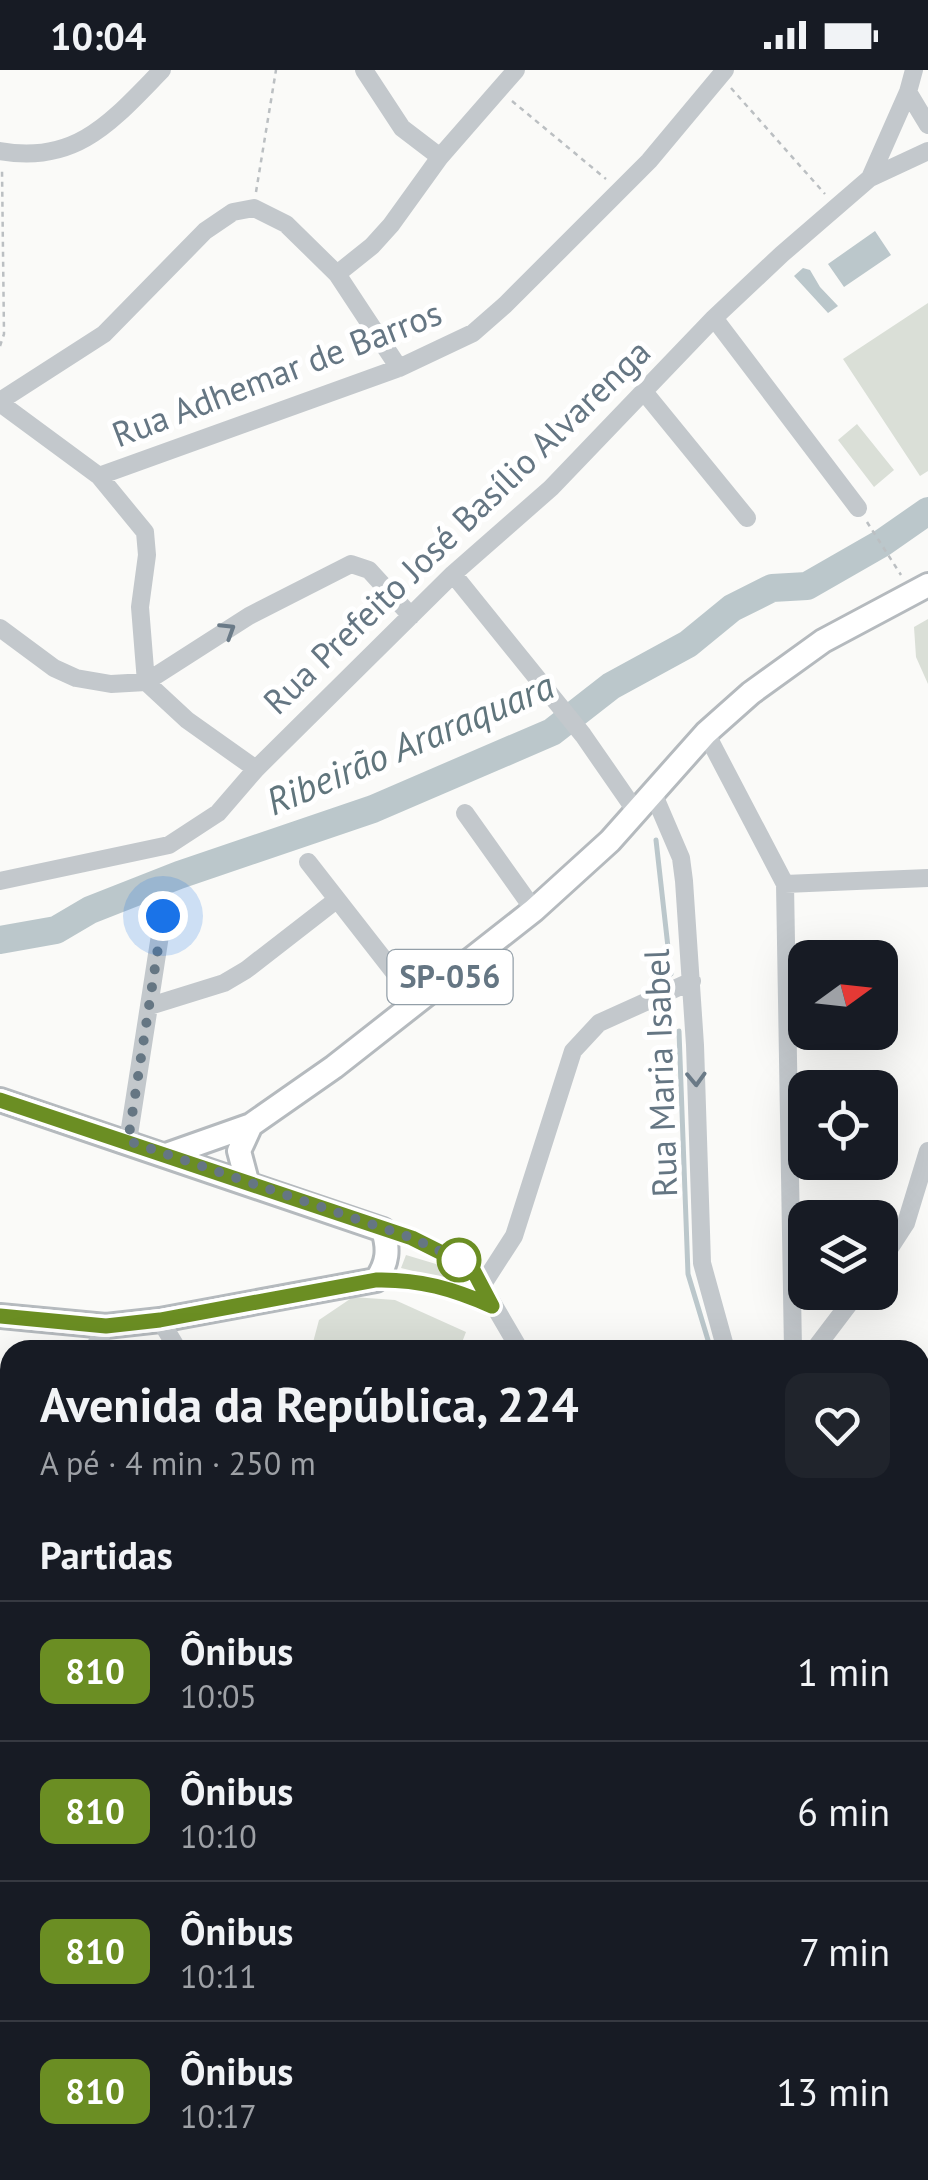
<!DOCTYPE html>
<html lang="pt">
<meta charset="utf-8">
<style>
:root{--surface:#171b24;--page:#20242c;--text:#f1f3f6;--muted:#9ea1a6;--line:#363941}
body{margin:0;font-family:"PT Sans",sans-serif;background:var(--page);color:var(--text);height:100vh;display:flex;flex-direction:column;font-size:38px;white-space:nowrap}
*{box-sizing:border-box;margin:0}
p{font-size:32px;color:var(--muted)}
.icon{flex:none;width:55px;height:55px;fill:none;stroke:currentColor;stroke-width:2;stroke-linecap:round;stroke-linejoin:round}
.map{position:relative;flex:1;overflow:hidden}
.panel{position:absolute;left:0px;top:1270px;width:930px;height:840px;display:flex;flex-direction:column;background:var(--surface);border-radius:30px 30px 0 0;box-shadow:0 10px 40px #0002}
.panel>*{flex:none}
.badge{padding:0 20px;border-radius:15px;font-size:35px;line-height:65px}
.needle{width:65px;rotate:75deg}
.tools{position:absolute;left:788px;top:870px;display:grid;gap:20px}
.tools a{display:grid;place-items:center;width:110px;height:110px;border-radius:20px;background:var(--surface);box-shadow:0 10px 40px #0002;font-size:50px}
.you{position:absolute;width:50px;height:50px;margin:-25px;border:8px solid #fff;border-radius:50%;background:#1a73e8;box-shadow:0 0 0 15px #1a73e833}
.map>.badge{position:absolute;translate:-50% -50%;box-shadow:0 0 0 5px #fff}
h2{padding:0 40px;font-size:38px;line-height:90px}
.round{display:grid;place-items:center;flex:none;width:105px;height:105px;border-radius:20px;background:var(--page)}
.summary{display:flex;align-items:center;justify-content:space-between;height:170px;padding:0 40px}
h1{font-size:48px;font-weight:800;line-height:75px}
ul{padding:0;list-style:none}
li{display:flex;align-items:center;gap:30px;height:140px;padding:0 40px;border-top:2px solid var(--line)}
li div{flex:1}
li b{display:block;font-size:38px}
li em{font-style:normal}
li .badge{min-width:110px;font-weight:700;text-align:center}
.status{display:flex;justify-content:space-between;align-items:center;height:70px;padding:0 50px;background:var(--surface);direction:ltr}
.status svg{height:28px;fill:currentColor}
.map>svg:first-child{display:block}
.green{fill:#dadfd7}
.water{fill:#bbc7cb}
.lines{fill:none;stroke-linecap:round;stroke-linejoin:round}
.stream{stroke:#bbc7cb;stroke-width:5}
.river{stroke:#bbc7cb;stroke-width:28}
.major-casing{stroke:#b5babe;stroke-width:28}
.path{stroke:#bbbfc2;stroke-width:2.5;stroke-dasharray:5 5;stroke-linecap:butt}
.minor{stroke:#c3c8cc;stroke-width:18}
.major{stroke:#fff;stroke-width:22}
.wall{fill:#929a9f}
.shaded-wall{fill:#777d82}
.oneway{stroke:#6a7a87}
.line-casing{stroke:#fff;stroke-width:22}
.line{stroke:#6b8e23;stroke-width:15}
.walk{stroke:#657683;stroke-width:10;stroke-dasharray:0 18}
.stop-dot{fill:#fff;stroke:#6b8e23;stroke-width:5}
.labels{text-anchor:middle;stroke-width:10;stroke-linejoin:round;paint-order:stroke}
.shield{fill:#fff;stroke:#939fa8;stroke-width:2.5}
.shield-label{font-size:32px;font-weight:bold;fill:#657683}
.street-label{font-size:35px;fill:#657683;stroke:#fff}
.water-label{font-size:38px;font-style:italic;fill:#60757c;stroke:#fff}
</style>
<div class="status"><b>10:04</b><svg viewBox="0 0 49 12"><path d="M0 12V9h3v3zM5 12V6h3v6zM10 12V3h3v9zM15 12V0h3v12zM26 1h20v11H26zM47 4h2v5h-2z"/></svg></div>
<div class="map">
<svg width="928" height="2110" viewBox="0 0 928 2110">
<rect width="100%" height="100%" fill="#fafaf8"/>
<path class="green" d="M928 233V401L920 406 843 289Z
M857 354 894 400 874 417 838 370Z
M928 549V614L916 587 914 557Z
M406 1185 436 1194 466 1210 454 1211 401 1198Z
M353 1227 395 1230 466 1262 459 1280H311L319 1250Z"/>
<path class="water" d="M875 161 891 185 844 217 828 194Z
M803 198 810 200 820 217 838 236 828 243 794 206Z"/>
<g class="lines">
<path class="stream" d="M656 770 671 904
M679 961 688 1204 711 1280
M456 2110 457 2100"/>
<path class="river" d="M0 870 56 860 90 840 179 805 373 739 552 662 611 616 688 574 732 538 772 518 807 516 882 473 928 441"/>
<g class="major-casing">
<path id="major" d="M0 1030 383 1160C389 1179 388 1193 376 1210L160 1250 106 1256 0 1246
M166 1085 251 1055 334 997 534 840 610 771 706 663 751 623 823 571 928 515
M247 1111 239 1081 251 1055"/>
</g>
<path class="path" d="M731 18 825 124
M512 31 606 109
M256 122 276 0
M0 276 4 264 2 99
M867 452 901 505"/>
<path class="minor" d="M364 0 402 58 440 87
M908 22 928 55
M0 81C77 95 113 50 162 0
M870 108 908 22 914 0
M337 204 399 298
M714 248 858 438
M645 323 747 448
M0 331 104 264 205 161 233 142 254 138 286 154 337 204 372 176 391 155 440 87 516 0
M0 333 99 406 145 462 147 485 140 537 146 612 187 650 256 699
M99 406 399 298 473 263 505 235 649 91 725 0
M453 504 583 665 637 743
M0 558 54 598 76 608 111 614 146 612 249 546 351 494 369 500 411 546
M706 663 785 814 793 1280
M654 725 681 788 684 811 695 975 702 1193 726 1280
M465 743 534 840
M308 792 418 933
M0 811 169 775 218 743 256 699 453 504 551 418 714 248 782 184 870 108 928 81
M785 814 928 808
M150 936 224 913 246 900 335 831
M128 1071 163 846
M383 1160 412 1169 472 1198 520 1280
M880 1193 906 1153 928 1081
M376 1210C416 1209 446 1218 483 1232
M474 1228 514 1166 573 981 599 953 692 911
M160 1250 178 1280
M93 1280 106 1256
M814 1280 858 1222
M920 1419H928
M0 1461 10 1442
M920 1671 928 1725
M0 1722 10 1728
M0 1818 10 1789
M920 1981 928 1982
M17 2100 19 2110
M213 2100 217 2110
M565 2100 566 2110
M665 2100 669 2110
M303 2110 306 2100"/>
<use href="#major" class="major"/>
</g>
<path class="wall" d="M692 2100H751L750 2104 721 2107 720 2110H695Z"/>
<path class="shaded-wall" d="M699 2100H710L707 2110H696Z
M714 2100H751L750 2104 721 2107 720 2110H711Z"/>
<defs><path id="oneway-chevron" d="M-2-3.5L2.5 0L-2 3.5" fill="none" stroke-width="1.6" stroke-linecap="round" stroke-linejoin="round" transform="scale(2.5)"/></defs>
<g class="oneway">
<use href="#oneway-chevron" transform="translate(228 560) rotate(-32)"/>
<use href="#oneway-chevron" transform="translate(696 1009) rotate(88)"/>
</g>
<g class="lines">
<g class="line-casing">
<path id="line" d="M0 1030 412 1168 472 1198 492 1236C453 1219 420 1209 376 1210L160 1250 106 1256 0 1246"/>
</g>
<use href="#line" class="line"/>
<path class="walk" d="M163 846 128 1071 412 1168 466 1193 459 1190"/>
</g>
<circle class="stop-dot" cx="459" cy="1190" r="20"/>
<g class="labels">
<rect class="shield" x="387.5" y="880" width="125" height="54" rx="8"/>
<g class="shield-label">
<text x="450" y="918">SP-056</text>
</g>
<g class="street-label">
<text transform="translate(277 304) rotate(-21)" y="12">Rua Adhemar de Barros</text>
<text transform="translate(457 457) rotate(-44)" y="12">Rua Prefeito José Basílio Alvarenga</text>
<text transform="translate(661 1003) rotate(-92)" y="12">Rua Maria Isabel</text>
</g>
<g class="water-label">
<text transform="translate(410 674) rotate(-23)" y="13">Ribeirão Araraquara</text>
</g>
</g>
</svg>
<div class="tools">
<a><svg class="needle" viewBox="-14 -14 28 28"><path d="M0-13l5 13h-10z" fill="#e53935"/><path d="M0 13l5-13h-10z" fill="#9ea1a6"/></svg></a>
<a><svg class="icon" aria-label="locate" viewBox="0 0 24 24"><circle cx="12" cy="12" r="6"/><path d="M12 2v4M12 18v4M2 12h4M18 12h4"/></svg></a>
<a><svg class="icon" aria-label="layers" viewBox="0 0 24 24"><path d="M12 4l9 5-9 5-9-5zM3 14l9 5 9-5"/></svg></a>
</div>
<div class="you" style="left:163px;top:846px"></div>
<section class="panel">
<div class="summary"><div><h1>Avenida da República, 224</h1><p>A pé · 4 min · 250 m</p></div><a class="round"><svg class="icon" aria-label="heart" viewBox="0 0 24 24"><path d="M12 20l-8-8c-3-5 5-10 8-4 3-6 11-1 8 4z"/></svg></a></div>
<h2>Partidas</h2>
<ul>
<li><span class="badge" style="background:#6b8e23;color:#fff">810</span><div><b>Ônibus</b><p>10:05</p></div><em>1 min</em></li>
<li><span class="badge" style="background:#6b8e23;color:#fff">810</span><div><b>Ônibus</b><p>10:10</p></div><em>6 min</em></li>
<li><span class="badge" style="background:#6b8e23;color:#fff">810</span><div><b>Ônibus</b><p>10:11</p></div><em>7 min</em></li>
<li><span class="badge" style="background:#6b8e23;color:#fff">810</span><div><b>Ônibus</b><p>10:17</p></div><em>13 min</em></li>
</ul>
</section>
</div>
